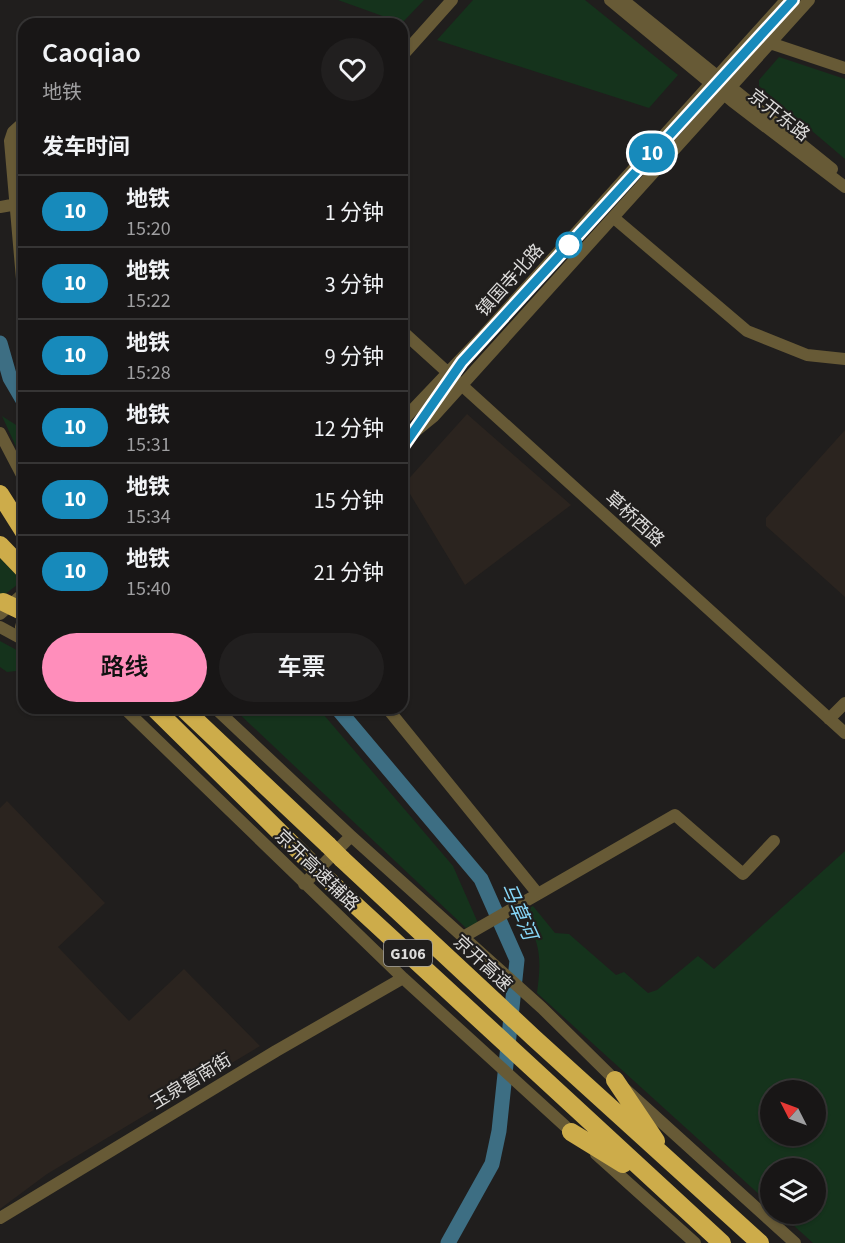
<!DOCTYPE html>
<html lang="zh">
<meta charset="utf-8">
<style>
:root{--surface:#181616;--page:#211f1f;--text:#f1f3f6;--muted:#9f9fa1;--line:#363535;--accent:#ff8ebb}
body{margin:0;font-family:"Source Sans 3","Noto Sans SC",sans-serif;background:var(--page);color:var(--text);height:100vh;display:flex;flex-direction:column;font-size:22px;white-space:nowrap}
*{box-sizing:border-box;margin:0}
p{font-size:20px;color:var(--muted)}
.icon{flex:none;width:33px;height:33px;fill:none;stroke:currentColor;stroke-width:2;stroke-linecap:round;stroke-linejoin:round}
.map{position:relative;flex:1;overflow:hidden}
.side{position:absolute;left:18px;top:18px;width:390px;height:696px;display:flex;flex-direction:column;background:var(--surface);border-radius:18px;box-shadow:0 2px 4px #0004,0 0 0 2px var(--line)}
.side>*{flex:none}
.badge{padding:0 12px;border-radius:20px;font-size:21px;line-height:39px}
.needle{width:39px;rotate:312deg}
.controls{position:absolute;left:760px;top:1080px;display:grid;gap:12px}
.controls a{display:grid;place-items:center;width:66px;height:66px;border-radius:50%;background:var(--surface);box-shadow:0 2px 4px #0004,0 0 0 2px var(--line);font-size:30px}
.map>.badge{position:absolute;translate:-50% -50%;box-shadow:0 0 0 3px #fff}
h2{padding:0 24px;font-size:22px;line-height:54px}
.round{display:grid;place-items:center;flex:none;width:63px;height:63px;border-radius:32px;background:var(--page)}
.overview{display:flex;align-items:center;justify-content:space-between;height:102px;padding:0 24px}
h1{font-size:28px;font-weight:600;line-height:45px}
.cta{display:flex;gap:12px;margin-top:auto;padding:12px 24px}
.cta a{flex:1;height:69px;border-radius:36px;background:var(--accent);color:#111;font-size:24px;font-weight:600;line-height:69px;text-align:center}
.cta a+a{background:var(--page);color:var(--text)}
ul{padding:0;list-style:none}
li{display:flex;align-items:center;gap:18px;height:72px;padding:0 24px;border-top:2px solid var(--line)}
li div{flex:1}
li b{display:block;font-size:22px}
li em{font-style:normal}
li .badge{min-width:66px;font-weight:700;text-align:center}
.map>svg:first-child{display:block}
.built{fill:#2b241f}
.green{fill:#15331c;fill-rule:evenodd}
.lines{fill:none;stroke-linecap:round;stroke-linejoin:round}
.river{stroke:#3d6e83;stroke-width:15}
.minor{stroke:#675a36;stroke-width:12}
.highway{stroke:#cdac4a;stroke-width:18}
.highway-bridge{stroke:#cdac4a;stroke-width:18}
.line-casing{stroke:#fff;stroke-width:14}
.line{stroke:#178abb;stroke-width:9}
.stop-dot{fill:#fff;stroke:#178abb;stroke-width:3}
.labels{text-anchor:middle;stroke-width:4.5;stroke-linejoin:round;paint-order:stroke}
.shield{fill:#201e1d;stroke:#a4a2a1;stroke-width:1.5}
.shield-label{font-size:16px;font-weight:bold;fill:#dcdbda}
.street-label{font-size:18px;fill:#dcdbda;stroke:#201e1d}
.water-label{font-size:20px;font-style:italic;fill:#88d9fb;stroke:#201e1d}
</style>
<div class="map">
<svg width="845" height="1243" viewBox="0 0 845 1243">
<rect width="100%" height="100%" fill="#201e1d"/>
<path class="built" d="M467 414 571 505 465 585 404 484Z
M845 430V597L766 526V518Z
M7 801 105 903 58 947 129 1021 184 969 260 1046 47 1174 0 1209V808Z"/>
<path class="green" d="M338 0H424L402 23Z
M473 0H585L678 75 649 108 437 40Z
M779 57 845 79V159L759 86V80Z
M2 416 24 430V464Z
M0 558 22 581 4 595 0 594Z
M0 641 24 654V678L16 671 7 672 0 667Z
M233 708H318L453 866 478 923 466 928Z
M845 851V1243H813L781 1214H816V1168H771V1205L537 993C542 955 540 945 523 911L533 906 555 933 569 934 616 975 624 972 648 993 657 990 698 956 714 969ZM771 1090H816V1136H771Z"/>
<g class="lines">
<path class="river" d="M0 343 10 378 24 402
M337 708 481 879 517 960 499 1131 492 1164 448 1243"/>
<path class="minor" d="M610 0 732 101 845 187
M623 0 832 169
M770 43 845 68
M402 56 452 0
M24 122 13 132 10 141 24 302
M0 207 17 204
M614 218 747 331 807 355 845 359
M402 331 845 733
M402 421 481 338 786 0
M0 433 24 479
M402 442 434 416 809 0
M0 614 24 593
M0 627 24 640
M24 640 21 627 24 616
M124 708 403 978 576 1136
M215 708 351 836 542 1008 615 1080 795 1243
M387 708 538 894 463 937
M829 719 845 703
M304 884 351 836
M538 894 675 815 743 874 774 841
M596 1154 695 1243
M0 1218 276 1051 403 978"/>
<path class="highway" d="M0 494 24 532
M0 545 24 570
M154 708 311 863
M183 708 328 845
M342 859 534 1038 760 1243
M325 877 722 1243
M615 1080 656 1141
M571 1132 623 1164"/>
<path class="highway-bridge" d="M3 602 24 612
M328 845 342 859
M311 863 325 877"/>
</g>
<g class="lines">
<g class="line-casing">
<path id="line" d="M402 448 462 362 793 0"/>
</g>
<use href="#line" class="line"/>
</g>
<circle class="stop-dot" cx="569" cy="245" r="12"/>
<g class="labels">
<rect class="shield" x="384" y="940" width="48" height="26" rx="4.5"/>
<g class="shield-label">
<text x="408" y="959">G106</text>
</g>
<g class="street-label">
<text transform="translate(779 115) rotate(38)" y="6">京开东路</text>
<text transform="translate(510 280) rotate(-48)" y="6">镇国寺北路</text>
<text transform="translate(635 519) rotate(42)" y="6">草桥西路</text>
<text transform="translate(317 870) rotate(44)" y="6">京开高速辅路</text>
<text transform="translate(483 963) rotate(43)" y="6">京开高速</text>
<text transform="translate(191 1081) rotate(-31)" y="6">玉泉营南街</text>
</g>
<g class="water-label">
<text transform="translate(519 911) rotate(66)" y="7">马草河</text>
</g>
</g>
</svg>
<div class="controls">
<a><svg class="needle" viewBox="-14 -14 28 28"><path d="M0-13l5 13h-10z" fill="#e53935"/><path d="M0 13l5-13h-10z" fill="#9f9fa1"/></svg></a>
<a><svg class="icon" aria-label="layers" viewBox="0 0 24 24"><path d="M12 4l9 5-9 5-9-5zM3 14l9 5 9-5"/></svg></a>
</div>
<b class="badge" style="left:652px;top:153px;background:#178abb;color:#fff">10</b>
<section class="side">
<div class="overview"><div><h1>Caoqiao</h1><p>地铁</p></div><a class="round"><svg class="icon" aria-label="heart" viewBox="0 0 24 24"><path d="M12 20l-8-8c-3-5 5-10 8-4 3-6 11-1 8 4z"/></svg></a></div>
<h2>发车时间</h2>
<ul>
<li><span class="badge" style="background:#178abb;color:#fff">10</span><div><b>地铁</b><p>15:20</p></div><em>1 分钟</em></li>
<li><span class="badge" style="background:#178abb;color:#fff">10</span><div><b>地铁</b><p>15:22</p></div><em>3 分钟</em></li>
<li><span class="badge" style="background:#178abb;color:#fff">10</span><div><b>地铁</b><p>15:28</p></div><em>9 分钟</em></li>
<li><span class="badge" style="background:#178abb;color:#fff">10</span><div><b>地铁</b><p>15:31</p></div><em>12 分钟</em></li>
<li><span class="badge" style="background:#178abb;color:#fff">10</span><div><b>地铁</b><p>15:34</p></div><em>15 分钟</em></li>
<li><span class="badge" style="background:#178abb;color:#fff">10</span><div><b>地铁</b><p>15:40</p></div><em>21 分钟</em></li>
</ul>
<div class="cta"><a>路线</a><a>车票</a></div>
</section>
</div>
